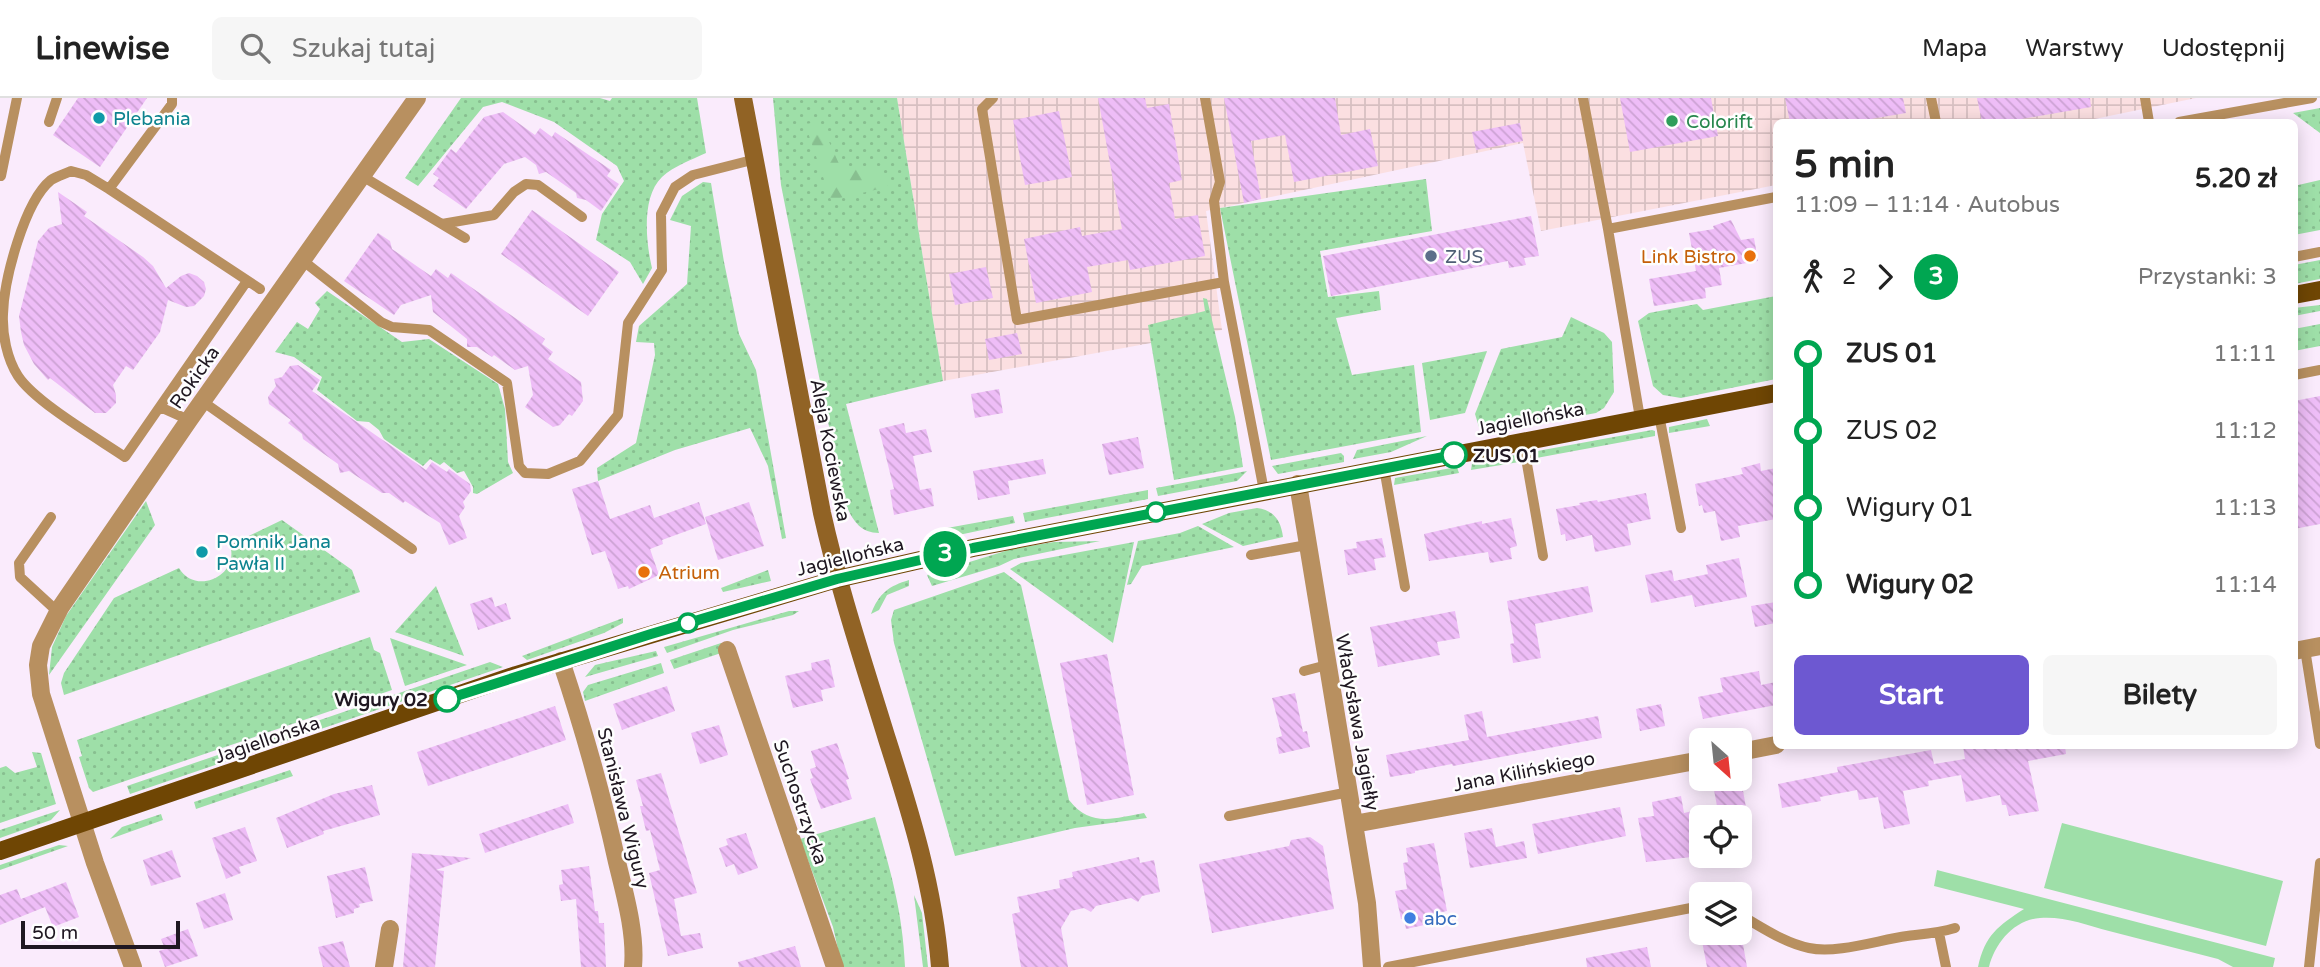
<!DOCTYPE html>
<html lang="pl">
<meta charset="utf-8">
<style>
:root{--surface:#fff;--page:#f6f6f6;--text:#222;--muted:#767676;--line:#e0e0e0;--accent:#6d58d1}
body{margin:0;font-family:"Varela Round",sans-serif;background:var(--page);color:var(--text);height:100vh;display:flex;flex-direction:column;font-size:26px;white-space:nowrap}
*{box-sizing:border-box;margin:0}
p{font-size:23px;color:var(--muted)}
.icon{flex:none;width:38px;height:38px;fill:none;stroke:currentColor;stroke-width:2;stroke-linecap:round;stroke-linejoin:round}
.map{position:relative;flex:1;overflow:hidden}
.details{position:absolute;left:1773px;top:21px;width:525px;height:630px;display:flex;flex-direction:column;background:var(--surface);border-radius:10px;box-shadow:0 4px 18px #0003}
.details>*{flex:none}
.badge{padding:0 14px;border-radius:23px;font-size:24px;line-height:46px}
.needle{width:46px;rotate:153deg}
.tools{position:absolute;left:1689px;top:630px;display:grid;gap:14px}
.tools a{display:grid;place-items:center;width:63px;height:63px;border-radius:10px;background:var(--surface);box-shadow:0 4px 18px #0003;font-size:35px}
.scale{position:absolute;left:21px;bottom:18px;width:159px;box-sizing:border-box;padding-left:7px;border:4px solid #1f1721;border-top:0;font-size:19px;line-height:24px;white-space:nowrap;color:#1f1721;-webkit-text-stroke:5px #fefefe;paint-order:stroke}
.map>.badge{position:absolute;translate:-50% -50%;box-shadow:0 0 0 4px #fff}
.legs{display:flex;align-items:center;gap:10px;height:77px;padding:0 21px;font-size:23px}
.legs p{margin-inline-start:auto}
.overview{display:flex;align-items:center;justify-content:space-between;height:119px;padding:0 21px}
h1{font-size:38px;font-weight:800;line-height:52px}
.button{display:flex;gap:14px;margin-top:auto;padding:14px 21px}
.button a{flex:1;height:80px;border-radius:10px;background:var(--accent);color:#fff;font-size:28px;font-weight:800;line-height:80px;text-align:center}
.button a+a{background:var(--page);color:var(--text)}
ul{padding:0 21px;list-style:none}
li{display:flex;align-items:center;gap:24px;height:77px;font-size:26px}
li i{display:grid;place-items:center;width:10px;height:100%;margin:0 9px;background:currentColor}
li i::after{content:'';width:18px;height:18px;margin:-9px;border:5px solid;border-radius:50%;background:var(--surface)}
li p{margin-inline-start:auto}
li:first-child i{background:linear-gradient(#0000 50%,currentColor 0)}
li:last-child i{background:linear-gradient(currentColor 50%,#0000 0)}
header{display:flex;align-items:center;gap:42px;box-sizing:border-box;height:98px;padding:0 35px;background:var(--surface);border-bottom:2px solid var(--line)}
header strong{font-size:33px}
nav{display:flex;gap:38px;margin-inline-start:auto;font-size:24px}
.search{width:490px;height:63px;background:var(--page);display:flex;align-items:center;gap:18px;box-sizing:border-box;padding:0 24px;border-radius:10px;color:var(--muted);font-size:26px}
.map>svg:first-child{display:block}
.industrial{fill:url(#industrial-grid)}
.green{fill:url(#green-dots)}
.forest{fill:url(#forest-firs)}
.pitch{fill:#9edfa8}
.building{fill:url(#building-back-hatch)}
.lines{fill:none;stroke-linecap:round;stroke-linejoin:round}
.lane{stroke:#b89060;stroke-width:10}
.street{stroke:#b89060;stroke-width:18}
.secondary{stroke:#916325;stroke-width:18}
.primary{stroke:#6f4604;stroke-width:18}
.line-1-casing{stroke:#fff;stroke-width:16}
.line-1{stroke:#00a651;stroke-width:10}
.culture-dot{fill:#0f9aa8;stroke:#fefefe;stroke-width:2.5}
.leisure-dot{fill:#2e9e5b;stroke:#fefefe;stroke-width:2.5}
.service-dot{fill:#5c6f8a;stroke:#fefefe;stroke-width:2.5}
.food-dot{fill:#e8710a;stroke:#fefefe;stroke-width:2.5}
.stop-1-dot{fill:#fff;stroke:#00a651;stroke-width:3.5}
.shop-dot{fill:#3f7fe0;stroke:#fefefe;stroke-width:2.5}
.labels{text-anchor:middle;stroke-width:5;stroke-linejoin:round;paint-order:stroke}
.culture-label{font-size:19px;fill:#0d838f;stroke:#fefefe;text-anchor:start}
.leisure-label{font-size:19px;fill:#27864d;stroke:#fefefe;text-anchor:start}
.service-label{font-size:19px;fill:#4e5e75;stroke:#fefefe;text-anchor:start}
.food-label{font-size:19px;fill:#c56008;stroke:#fefefe;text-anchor:end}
.street-label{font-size:19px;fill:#1f1721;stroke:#fefefe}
.stop-label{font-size:19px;font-weight:bold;fill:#1f1721;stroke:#fefefe;text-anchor:start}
.shop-label{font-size:19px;fill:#366cbe;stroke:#fefefe;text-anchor:start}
</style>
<header>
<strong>Linewise</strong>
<div class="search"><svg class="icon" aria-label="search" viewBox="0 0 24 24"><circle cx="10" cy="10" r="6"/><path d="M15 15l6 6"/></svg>Szukaj tutaj</div>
<nav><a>Mapa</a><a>Warstwy</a><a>Udostępnij</a></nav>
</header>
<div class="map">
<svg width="2320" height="869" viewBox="0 0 2320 869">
<defs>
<pattern id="industrial-grid" width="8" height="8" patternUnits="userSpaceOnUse" patternTransform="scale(1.75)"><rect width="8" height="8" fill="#fbdfe1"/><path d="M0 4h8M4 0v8" fill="none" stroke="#d7bfc1"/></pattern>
<pattern id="green-dots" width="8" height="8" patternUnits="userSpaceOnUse" patternTransform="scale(1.75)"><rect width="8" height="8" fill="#9edfa8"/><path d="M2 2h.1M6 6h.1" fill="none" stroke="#88bf90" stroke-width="1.8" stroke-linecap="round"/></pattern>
<pattern id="forest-firs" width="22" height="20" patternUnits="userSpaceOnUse" patternTransform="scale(1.75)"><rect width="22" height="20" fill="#9edfa8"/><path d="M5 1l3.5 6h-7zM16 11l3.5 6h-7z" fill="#88bf90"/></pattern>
<pattern id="building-back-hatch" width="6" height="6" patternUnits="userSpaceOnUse" patternTransform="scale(1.75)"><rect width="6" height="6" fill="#eebdf7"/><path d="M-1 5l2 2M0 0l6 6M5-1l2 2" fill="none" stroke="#cca2d3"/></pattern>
</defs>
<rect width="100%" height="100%" fill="#faebfc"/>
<path class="industrial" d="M897 0H2196L2080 24H1776V87L1541 133 1523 45 1206 113 1222 232 943 283Z"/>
<path class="green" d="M461 0H600L610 3 612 0H697L706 55C691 62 674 68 662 79 641 99 646 145 652 170L643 186 630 164 596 142 602 116 624 83 617 68 554 24 502 4 483 9 418 88 405 80Z
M773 0H897L943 283 846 306 879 435C857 435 850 417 843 399L781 87Z
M2320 10V35L2293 15Z
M1426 81 1432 133 1320 153 1328 199 1379 193 1381 212 1336 220 1352 277 1414 267 1421 334 1271 362 1220 110Z
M2320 82V132L2294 137V88Z
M703 84 711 85 724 164 739 236 756 272 786 440 782 441 768 368 750 330 675 352 598 383 597 370 636 345 655 257 654 245 636 244 639 228 687 186 691 128 670 122 682 98Z
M2320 162V181L2294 186V167Z
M327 193 402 244 429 241 498 286 505 311 508 364 513 375 477 396 473 395V389L464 373 457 375 444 364 440 367 430 361 423 368 384 341 379 332 369 324 357 323 317 292 322 279 294 259 275 254 297 224 308 231 320 211 315 205Z
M1776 198V281L1681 300 1663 297 1653 288 1638 223 1649 215 1697 206 1703 212Z
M1203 200 1207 201 1235 319 1243 369 1174 382 1148 227 1205 213Z
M2320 207V213L2294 218V210Z
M1571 219 1604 235 1612 244 1614 294 1604 310 1596 315 1547 324 1479 329 1475 316 1501 251 1562 239Z
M2320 226V248L2294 253V231Z
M1487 253 1465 315 1430 322 1422 265Z
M1707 321 1710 328 1669 335V329Z
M1652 332 1655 333V338L1531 361 1530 357 1532 354Z
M1427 338 1391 354 1353 361 1357 352Z
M1341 355 1344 358V364L1278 376 1272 368Z
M1515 357 1519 364 1471 372 1472 365Z
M1457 369 1459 375 1394 387 1395 380Z
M1247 373 1237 383 1158 398 1156 390Z
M1148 392V401L1025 424 1023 415Z
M146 403 155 427 49 577 52 549 66 518Z
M1257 410C1274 412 1281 423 1283 439L1243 448 1202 426 1229 415Z
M1013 418 1015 425 954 438 949 437 947 430Z
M282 422 352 472 360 494 64 597 61 585 64 575 114 500 179 470C195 498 240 478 230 447Z
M1198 428 1234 449 1142 468 1131 486 1127 487 1138 443 1180 435Z
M1100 443 1014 461 999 468 932 488 927 477 1012 451 1054 444Z
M1134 444 1113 545 1010 471 1021 465Z
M768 472 771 483 723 494 721 490Z
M1004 474 1021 487 1069 702C1091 730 1114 720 1144 715L1147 720 1075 730 955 758 894 545 891 522 894 512Z
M909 482V488L887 497 879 512 871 516C879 495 889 488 909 482Z
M436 488 464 558 395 534Z
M789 513H799L793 517 733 532 667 555 664 549Z
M623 520V525L604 535 527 562 522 558Z
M370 539 374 552 380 555 392 592 93 694 89 690 79 659 82 658 77 642Z
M390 540 467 567 405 588Z
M721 545 724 554 674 571 670 562Z
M656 553 658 558 585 579 595 567Z
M490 564 503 569 130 696 127 688Z
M661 565 664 575 585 603 583 594 588 587Z
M32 654 41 655 56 706 0 725V670L6 668 15 675 37 669Z
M290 672 293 678 196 711 194 704Z
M60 712 51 722 0 740V732Z
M161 716 163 722 110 741 122 729Z
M875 719C890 771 903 814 905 869H842L833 829 800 741Z
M59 747 68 748 0 772V767Z
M914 797 922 815 928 869H923Z"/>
<path class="forest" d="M820 24 840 68H881L888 89 831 102 805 26Z"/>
<path class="pitch" d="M2062 725 2283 783 2266 848 2044 790Z
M1937 772 2275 860 2273 869H2233L2218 861C2182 852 2145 842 2109 833 2087 827 2063 818 2040 820 2014 822 1995 845 1989 869H1978C1985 837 1998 828 2024 811L1934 788Z"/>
<path class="building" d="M78 0H147L100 69 53 37Z
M1098 0H1145L1147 10 1169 6 1182 82 1169 85 1175 121 1198 117 1205 158 1130 172 1128 162 1087 169 1092 194 1036 205 1024 141 1080 129 1082 138 1122 131Z
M1224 0H1335L1341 37 1370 31 1378 68 1294 84 1285 37 1251 43 1261 101 1244 105Z
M1620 0H1711L1718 38 1630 54Z
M1785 0H1903L1906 15 1853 24H1790Z
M1977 0H2090L2091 9 2004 24H1982Z
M1059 13 1072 79 1025 87 1013 22Z
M503 14 535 37 540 30 552 39 555 34 611 72 607 78 619 86 601 113 586 102 577 100 576 95 546 74 539 76 536 67 525 59 504 66 466 111 433 88 439 80 433 76 451 51 456 55 484 19Z
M1520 25 1523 43 1476 52 1472 34Z
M58 94 87 114 84 118 143 159 153 168 166 190 181 178 189 175 197 178 204 184 206 191 204 198 194 208 186 209 168 202 160 234 133 272 126 268 113 287 116 297V305L106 315H95L50 280 48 282 34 266 24 247 21 234 19 218 38 143 49 130 62 126Z
M532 112 619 174 588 218 501 156Z
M1531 118 1539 158 1524 160 1526 167 1509 170 1508 163 1331 198 1323 158Z
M1731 122 1741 142 1754 140 1758 163 1719 170 1722 187 1705 190 1706 200 1654 208 1649 181 1696 173 1689 135 1714 131 1713 128Z
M378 135 390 143 392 151 431 178 436 171 448 180 451 175 545 241 542 246 553 254 548 261 581 284 583 303 572 318 569 316 560 327 553 329 525 309 533 297 528 268 515 272 494 257 492 259 477 249H467V241L433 214 431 197 401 207 394 217 344 183Z
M986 169 993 200 955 207 949 176Z
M1017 235 1022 256 989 262 985 241Z
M298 267 320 282 312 293 426 372 432 364 447 374 449 371 470 386 471 393 463 404 465 409 459 418 467 440 449 447 440 425 405 403 403 405 389 395H382L349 373 340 375 338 366 303 341 302 336 288 325 291 322 269 306 268 299 276 288 274 281 282 279 290 268Z
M999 291 1003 315 975 320 971 296Z
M2320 298V426L2294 431V303Z
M904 325 906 335 926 331 932 354 913 358 920 392 931 390 934 408 894 417 890 392 894 391 879 331Z
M1138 339 1144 370 1109 377 1102 346Z
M1043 361 1046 376 1008 383 1010 396 978 402 973 373Z
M1760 365 1761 373 1776 370V421L1738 428 1740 439 1721 443 1715 413 1704 415 1702 407 1699 408 1695 386 1743 376 1741 370Z
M598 383 610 421 650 407 654 420 699 404 706 426 662 442 663 446 650 451 659 477 629 491 628 488 618 491 605 453 592 457 572 391Z
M1646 395 1651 421 1627 426 1631 447 1595 454 1592 437 1566 443 1565 436 1561 437 1556 411 1580 407 1579 405 1597 402 1598 404Z
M749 404 764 448 718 462 705 419Z
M1511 420 1517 448 1510 450 1512 461 1490 465 1488 454 1429 463 1424 436 1482 423V426Z
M1382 440 1386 459 1374 461 1376 472 1348 477 1344 452 1357 450 1356 444Z
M1739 460 1747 499 1695 509 1692 497 1651 505 1645 477 1672 472 1674 483 1708 476 1706 467Z
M1588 488 1593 514 1535 526 1541 560 1513 565 1510 546 1514 545 1507 503Z
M492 499 495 509 506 505 511 521 478 532 470 506Z
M1776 504V525L1755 529 1751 508Z
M1455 513 1460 540 1437 544 1440 557 1378 569 1370 529Z
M1107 556 1134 697 1087 707 1060 565Z
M829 561 835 589 821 592 823 603 793 610 785 578 812 572 811 565Z
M1759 573 1761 587 1776 584V607L1703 621 1698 599 1723 594 1720 580Z
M667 588 675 613 622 632 613 606Z
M1295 595 1303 634 1307 633 1310 649 1279 656 1276 640 1282 638 1272 600Z
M1661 606 1665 628 1640 633 1636 611Z
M555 608 566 642 428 688 417 654Z
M1482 613 1487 639 1598 618 1602 640 1453 668 1452 666 1415 673V675L1390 679 1386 657 1469 642 1464 617Z
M719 627 728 657 700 666 691 635Z
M837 645 849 681 846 682 852 701 821 711 810 681 813 680 810 671 816 669 811 653Z
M1963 648H2065L2066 656 2028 663 2039 713 2009 718 2006 707H2002L2000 697 1966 704 1961 677 1928 683 1929 688 1903 693 1910 726 1884 731 1878 699 1859 702 1857 692 1820 699 1821 703 1782 710 1778 686 1838 674 1837 669 1931 652 1934 666 1965 661Z
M661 675 697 795 674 801 681 838 700 835 703 850 668 858 649 775 660 772 650 732 646 733 640 708H643L636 682Z
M372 687 380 717 323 733 324 736 287 750 276 720 334 696Z
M1742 687 1747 715 1719 719 1714 692Z
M1681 698 1684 715 1701 711V758L1646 764 1638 720 1654 718 1652 704Z
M568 706 574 725 485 755 479 736Z
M1620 709 1626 738 1538 756 1532 726Z
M245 729 257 763 239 769 241 775 226 781 212 740Z
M1492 730 1496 749 1524 743 1527 760 1470 770 1464 735Z
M746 735 758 770 738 777 734 766 726 769 719 750 728 747 726 741Z
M1310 739 1323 748 1334 811 1212 835 1199 766 1289 748 1291 742Z
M1434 745 1447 813 1427 817 1429 826 1406 831 1404 821H1401L1395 793 1407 791 1403 765 1408 764 1406 750Z
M172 752 181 779 151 788 143 762Z
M412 755 471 760 436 772 444 773 435 869H403Z
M1139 759 1140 765 1154 762 1160 794 1142 798 1138 804 1131 800 1096 808 1091 814 1084 810 1071 813 1061 830 1068 869H1021L1012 816 1020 814 1017 799 1060 790 1059 782 1073 779 1072 774Z
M589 768 595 813H598L599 825H604L606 869H581L576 801 561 803 559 787 563 786 561 772Z
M365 769 373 803 359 806 360 809 354 811V815L336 820 327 778Z
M66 784 79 819 53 829 45 809 0 827V797L17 791 21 801Z
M225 795 233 822 204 831 196 805Z
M188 831 198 858 165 869 159 853 165 851 161 841Z
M1720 835H1741L1747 869H1707L1701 838Z
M343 843 350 869H323L318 849Z
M795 848 801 869H739L738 864Z
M1647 849 1651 869H1587L1586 860Z"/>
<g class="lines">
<path class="lane" d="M172 0V6L109 91 260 191
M993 0 982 11 1017 222 1224 184
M1205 0 1220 84 1214 103 1224 184 1264 393
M1583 0 1608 131 1640 320
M1931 0 1936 24
M2145 0 2149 24
M49 24 57 0
M2179 24 2312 0
M1 78 17 0
M362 78 465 140
M109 91 86 77 71 73C65 76 57 78 51 82 24 104 4 182 3 216 2 236 7 261 18 278 35 304 97 340 125 359L247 183
M442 126 494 117 514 94 526 86 538 87 582 119
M1608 131 1776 99
M2294 159 2320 154
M302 162 381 224 392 229 429 232 507 285 519 368 525 375 548 376 580 363 618 317 628 225 662 172 661 116 675 89 693 77 756 61
M2294 277 2320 272
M202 303 412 451
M160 309 189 322
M1659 317 1681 430
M1523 343 1543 458
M1384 370 1405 489
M51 419 19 465 20 479 58 514
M1251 457 1307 447
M2305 551 2320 646
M1304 573 1327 567
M1229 718 1349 694
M1740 817C1762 829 1784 845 1809 850 1837 856 1878 842 1907 838 1924 836 1939 835 1955 830
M1939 835 1946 869
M1388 869 1701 808
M2309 869 2320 765"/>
<path class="street" d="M1298 386 1367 805 1372 869
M727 552 835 869
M2294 553 2320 548
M561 563C583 629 602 696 617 764 625 797 636 835 633 869
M1740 654 1776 647
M1354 726 1701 662
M133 869 95 765 41 596 38 567 41 548 60 510 189 322 417 0
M384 869 390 831"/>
<path class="secondary" d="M743 0 822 415C839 491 864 566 887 641 911 716 934 790 940 869"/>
<path class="primary" d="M2294 197 2320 192
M0 753 516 577 837 481 973 450 1776 295"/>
</g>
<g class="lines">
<g class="line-1-casing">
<path id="line-1" d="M447 601 651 536 837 481 973 450 1454 357"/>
</g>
<use href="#line-1" class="line-1"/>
</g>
<g class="culture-dot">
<circle cx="99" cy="20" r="7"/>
<circle cx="202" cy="454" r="7"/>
</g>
<circle class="leisure-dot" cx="1672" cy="23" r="7"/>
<circle class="service-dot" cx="1431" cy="158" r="7"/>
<g class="food-dot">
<circle cx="1750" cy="158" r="7"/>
<circle cx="644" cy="474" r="7"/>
</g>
<g class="stop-1-dot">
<circle cx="1454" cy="357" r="12"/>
<circle cx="1156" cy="414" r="9"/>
<circle cx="688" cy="525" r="9"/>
<circle cx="447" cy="601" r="12"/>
</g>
<circle class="shop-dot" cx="1410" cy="820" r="7"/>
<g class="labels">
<g class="culture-label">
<text x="113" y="27">Plebania</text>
<text x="216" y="450">Pomnik Jana<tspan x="216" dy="22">Pawła II</tspan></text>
</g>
<g class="leisure-label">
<text x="1686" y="30">Colorift</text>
</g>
<g class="service-label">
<text x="1445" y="165">ZUS</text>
</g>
<g class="food-label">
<text x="1736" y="165">Link Bistro</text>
<text x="658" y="481" text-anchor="start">Atrium</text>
</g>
<g class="street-label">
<text transform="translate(194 279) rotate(-55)" y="7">Rokicka</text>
<text transform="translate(1530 320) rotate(-11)" y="7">Jagiellońska</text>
<text transform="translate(831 352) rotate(79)" y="7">Aleja Kociewska</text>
<text transform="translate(850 458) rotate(-14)" y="7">Jagiellońska</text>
<text transform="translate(1358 624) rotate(80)" y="7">Władysława Jagiełły</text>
<text transform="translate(267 641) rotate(-19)" y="7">Jagiellońska</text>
<text transform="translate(1524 673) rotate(-11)" y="7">Jana Kilińskiego</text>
<text transform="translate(801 704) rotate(71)" y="7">Suchostrzycka</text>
<text transform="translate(624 710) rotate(76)" y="7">Stanisława Wigury</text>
</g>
<g class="stop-label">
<text x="1473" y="364">ZUS 01</text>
<text x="428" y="608" text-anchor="end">Wigury 02</text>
</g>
<g class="shop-label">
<text x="1424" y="827">abc</text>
</g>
</g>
</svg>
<div class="tools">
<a><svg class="needle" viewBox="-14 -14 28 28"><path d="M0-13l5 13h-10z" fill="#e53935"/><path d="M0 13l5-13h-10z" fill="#767676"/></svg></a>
<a><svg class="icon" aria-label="locate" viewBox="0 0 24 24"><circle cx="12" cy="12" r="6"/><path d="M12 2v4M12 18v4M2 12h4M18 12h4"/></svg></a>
<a><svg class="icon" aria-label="layers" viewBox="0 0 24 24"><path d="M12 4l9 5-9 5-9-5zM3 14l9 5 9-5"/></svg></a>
</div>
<div class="scale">50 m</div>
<b class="badge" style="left:945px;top:456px;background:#00a651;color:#fff">3</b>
<section class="details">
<div class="overview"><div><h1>5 min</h1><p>11:09 – 11:14 · Autobus</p></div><b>5.20 zł</b></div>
<div class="legs"><svg class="icon" aria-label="walk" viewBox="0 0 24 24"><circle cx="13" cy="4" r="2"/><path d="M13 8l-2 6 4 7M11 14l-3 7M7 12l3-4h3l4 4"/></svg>2<svg class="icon" aria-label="forward" viewBox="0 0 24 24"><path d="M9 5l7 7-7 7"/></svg><b class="badge" style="background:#00a651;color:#fff">3</b><p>Przystanki: 3</p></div>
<ul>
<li><i style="color:#00a651"></i><b>ZUS 01</b><p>11:11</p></li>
<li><i style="color:#00a651"></i><span>ZUS 02</span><p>11:12</p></li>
<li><i style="color:#00a651"></i><span>Wigury 01</span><p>11:13</p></li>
<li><i style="color:#00a651"></i><b>Wigury 02</b><p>11:14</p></li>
</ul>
<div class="button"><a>Start</a><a>Bilety</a></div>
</section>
</div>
